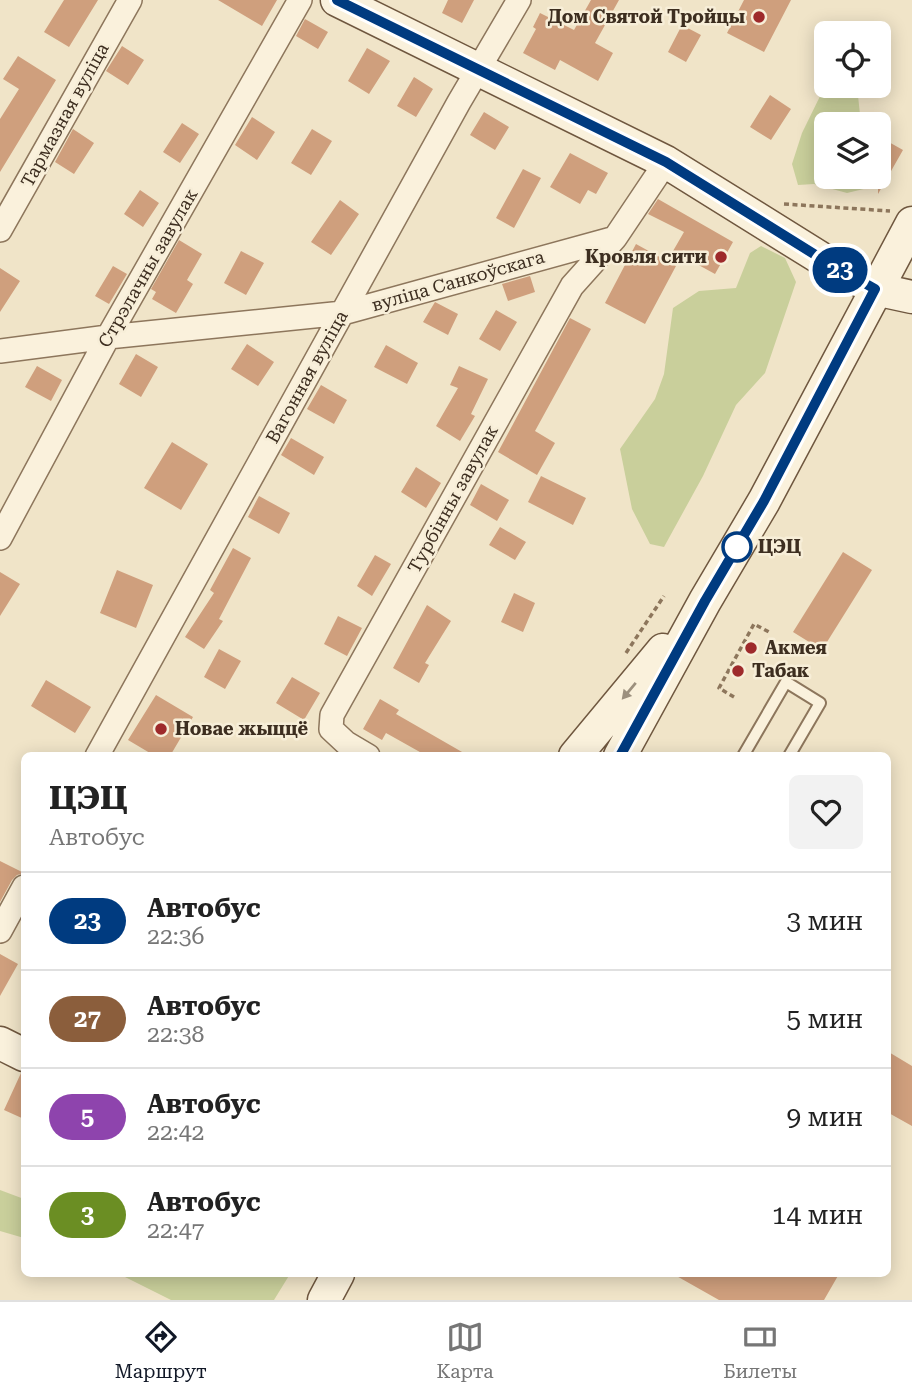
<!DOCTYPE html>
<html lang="ru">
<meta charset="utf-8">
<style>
:root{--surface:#fff;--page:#f2f2f2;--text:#222;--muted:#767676;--line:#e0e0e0;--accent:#111827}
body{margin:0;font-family:"Roboto Serif",serif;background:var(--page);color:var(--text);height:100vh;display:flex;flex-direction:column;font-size:26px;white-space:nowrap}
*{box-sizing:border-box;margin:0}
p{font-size:23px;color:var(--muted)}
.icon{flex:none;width:38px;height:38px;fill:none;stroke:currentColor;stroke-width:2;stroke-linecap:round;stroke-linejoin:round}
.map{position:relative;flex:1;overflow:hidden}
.drawer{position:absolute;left:21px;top:752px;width:870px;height:525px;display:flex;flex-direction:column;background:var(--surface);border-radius:10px;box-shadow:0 4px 18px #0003}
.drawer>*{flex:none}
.badge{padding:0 14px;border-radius:23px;font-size:24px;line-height:46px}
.controls{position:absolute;left:814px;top:21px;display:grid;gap:14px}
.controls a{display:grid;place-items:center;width:77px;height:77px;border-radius:10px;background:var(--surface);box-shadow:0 4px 18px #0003;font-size:35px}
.map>.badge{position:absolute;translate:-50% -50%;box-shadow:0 0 0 4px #fff}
.round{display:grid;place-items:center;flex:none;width:74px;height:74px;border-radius:10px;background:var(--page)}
.overview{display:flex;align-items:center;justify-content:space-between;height:119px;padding:0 28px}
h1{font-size:33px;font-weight:700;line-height:52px}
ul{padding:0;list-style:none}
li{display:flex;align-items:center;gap:21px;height:98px;padding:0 28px;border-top:2px solid var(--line)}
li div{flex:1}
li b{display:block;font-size:26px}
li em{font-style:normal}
li .badge{min-width:77px;font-weight:700;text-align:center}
.dock{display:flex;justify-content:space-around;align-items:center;height:98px;border-top:2px solid var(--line);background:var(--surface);font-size:19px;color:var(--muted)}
.dock a{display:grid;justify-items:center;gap:4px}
.dock .current{color:var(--accent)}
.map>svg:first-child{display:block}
.green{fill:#c9cf9b}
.building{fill:#cf9f7d}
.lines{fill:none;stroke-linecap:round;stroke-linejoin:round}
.lane-casing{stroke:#8d765c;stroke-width:14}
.street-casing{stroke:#8d765c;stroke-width:26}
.secondary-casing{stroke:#6f573f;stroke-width:35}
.path{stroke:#8d765c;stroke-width:3.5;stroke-dasharray:5 3.5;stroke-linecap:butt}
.lane{stroke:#faf1dc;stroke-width:10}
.street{stroke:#faf1dc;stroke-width:23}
.secondary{stroke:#faf1dc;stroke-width:32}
.oneway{fill:#9c907e}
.line-casing{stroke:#fff;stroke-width:16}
.line{stroke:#003b80;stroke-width:10}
.poi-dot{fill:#9e2a2b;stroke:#f7eed8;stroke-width:2.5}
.stop-dot{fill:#fff;stroke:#003b80;stroke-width:3.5}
.labels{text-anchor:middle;stroke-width:5;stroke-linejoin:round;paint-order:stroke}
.poi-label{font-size:18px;font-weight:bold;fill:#3d2e20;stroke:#f7eed8;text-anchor:start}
.street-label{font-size:18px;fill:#3d2e20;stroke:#f7eed8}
.stop-label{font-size:18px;font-weight:bold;fill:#3d2e20;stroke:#f7eed8;text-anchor:start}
</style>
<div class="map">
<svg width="912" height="1300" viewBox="0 0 912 1300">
<rect width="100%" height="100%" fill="#f0e4c8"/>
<path class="green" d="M826 84 857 86 861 124H826V177H874L876 186 847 193 814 184 798 185 792 164 802 133Z
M761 246 785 258 796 282 765 373 736 405 703 476 664 547 650 544 632 509 620 449 655 399 664 374 673 308 699 291 736 288 750 253Z
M0 1190 24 1199V1238L0 1231Z
M119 1274H290L274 1300H171Z"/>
<path class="building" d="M64 0H98L69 47 44 32Z
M218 0H277L262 26Z
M448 0H474L462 23 442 13Z
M591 0H619L595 43 613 53 598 81 560 60 555 70 523 53 536 29 533 27 540 13 574 30Z
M744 0H791L764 52 727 33Z
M305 19 328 32 318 49 296 36Z
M682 25 701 35 686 62 668 52Z
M122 46 144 60 128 85 106 71Z
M367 48 390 61 369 94 348 81Z
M18 56 56 80 0 172V119L19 89 3 79Z
M414 77 433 89 416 117 397 106Z
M770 95 791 109 771 140 750 127Z
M484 112 509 127 495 150 470 135Z
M252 117 275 132 257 160 235 145Z
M182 123 199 134 180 163 163 152Z
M73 129 94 143 74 174 55 162Z
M312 129 332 141 311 175 291 163Z
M878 136 903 150 878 194Z
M570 153 608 173 596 194 588 190 580 204 550 187Z
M523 169 541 178 514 228 496 218Z
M140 190 159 203 143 227 124 214Z
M658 199 733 242 715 274 673 251 684 232 648 214Z
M340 200 359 214 331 255 311 242Z
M179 240 202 254 187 280 193 284 176 313 152 299 156 292 151 289Z
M636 244 676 266 645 324 605 303Z
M241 251 264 263 246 295 224 283Z
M113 266 127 274 109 304 95 296Z
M0 268 20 281 0 312Z
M530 276 535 292 508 301 502 284Z
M435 302 458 314 448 335 423 322Z
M496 310 517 322 500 351 479 339Z
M570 318 591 329 535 431 555 443 537 475 498 452Z
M247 344 274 362 258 386 231 369Z
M386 345 418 363 407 384 374 367Z
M136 354 158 367 141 397 119 384Z
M37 366 62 380 51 401 25 387Z
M459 366 488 379 471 414 475 416 460 441 436 426 458 388 450 385Z
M321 385 347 400 334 424 307 409Z
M291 438 324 457 314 475 281 455Z
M172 442 208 464 181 510 144 488Z
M416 467 441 483 426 508 401 492Z
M541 476 586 498 573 525 528 502Z
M481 484 509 500 497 521 470 505Z
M259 496 290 513 279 534 248 517Z
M500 527 526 542 515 560 489 545Z
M233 548 251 558 219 619 223 621 204 649 185 637 214 593 210 590Z
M843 552 872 570 822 650 793 632Z
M375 555 391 564 372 596 357 586Z
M117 570 153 585 136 628 100 613Z
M0 572 20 584 0 616Z
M514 593 535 603 523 632 501 622Z
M427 605 451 621 425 663 429 665 419 683 393 668Z
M338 616 362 628 347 656 324 644Z
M219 649 241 661 225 689 204 677Z
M292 677 320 693 304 720 276 703Z
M46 680 91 707 75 733 31 706Z
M156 695 193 717 170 756H155L128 740Z
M380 699 399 710 396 714 469 756H427L386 733 382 740 363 729Z
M0 861 24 873 17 875 12 880 0 902Z
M0 954 18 964 0 996Z
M887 1051 912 1066V1126L887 1112Z
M21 1073H24V1119L4 1110Z
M673 1274H839L824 1300H719Z"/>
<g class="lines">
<g class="lane-casing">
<path id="lane" d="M743 756 786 682 820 703 789 756"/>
</g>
<g class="street-casing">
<path id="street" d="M0 230 130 0
M0 351 108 337 343 313 615 238 666 162
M0 538 108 337 300 0
M97 756 459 102 519 0
M368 756 346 743 331 729 332 715 572 286 615 238
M0 931 24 887"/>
</g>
<g class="secondary-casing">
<path id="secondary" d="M337 0 666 162 822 259 875 289 912 297
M575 756 663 650
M620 756 705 601 764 501 912 223
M0 1043 24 1055
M324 1300 338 1274"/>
</g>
<path class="path" d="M784 204 890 211
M626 653 664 596
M734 697 719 688 754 624 769 632"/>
<use href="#lane" class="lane"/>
<use href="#street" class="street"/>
<use href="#secondary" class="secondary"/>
</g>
<defs><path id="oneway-solid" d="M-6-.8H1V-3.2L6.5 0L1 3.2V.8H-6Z" transform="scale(1.75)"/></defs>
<use class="oneway" href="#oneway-solid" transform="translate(629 691) rotate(130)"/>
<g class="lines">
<g class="line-casing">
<path id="line" d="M337 0 666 162 822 259 875 289 764 501 705 601 620 756"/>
</g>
<use href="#line" class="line"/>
</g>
<g class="poi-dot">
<circle cx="759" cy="17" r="7"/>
<circle cx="721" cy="257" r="7"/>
<circle cx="751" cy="648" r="7"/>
<circle cx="738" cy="671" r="7"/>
<circle cx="161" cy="729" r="7"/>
</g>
<circle class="stop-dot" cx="737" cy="547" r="14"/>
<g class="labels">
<g class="poi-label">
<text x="745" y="23" text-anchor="end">Дом Святой Тройцы</text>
<text x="707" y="263" text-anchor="end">Кровля сити</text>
<text x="765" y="654">Акмея</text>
<text x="752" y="677">Табак</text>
<text x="175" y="735">Новае жыццё</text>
</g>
<g class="street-label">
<text transform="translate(65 115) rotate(-61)" y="6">Тармазная вуліца</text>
<text transform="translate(148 268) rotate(-60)" y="6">Стрэлачны завулак</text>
<text transform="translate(458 281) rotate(-16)" y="6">вуліца Санкоўскага</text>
<text transform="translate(307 377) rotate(-61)" y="6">Вагонная вуліца</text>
<text transform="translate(453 499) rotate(-61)" y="6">Турбінны завулак</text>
</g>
<g class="stop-label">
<text x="758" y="553">ЦЭЦ</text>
</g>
</g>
</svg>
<div class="controls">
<a><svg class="icon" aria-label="locate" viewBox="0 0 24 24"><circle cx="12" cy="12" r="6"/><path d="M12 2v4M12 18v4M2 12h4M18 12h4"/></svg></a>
<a><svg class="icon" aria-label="layers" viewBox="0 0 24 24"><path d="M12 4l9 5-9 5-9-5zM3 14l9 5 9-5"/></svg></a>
</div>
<b class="badge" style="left:840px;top:270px;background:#003b80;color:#fff">23</b>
<section class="drawer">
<div class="overview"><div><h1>ЦЭЦ</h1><p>Автобус</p></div><a class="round"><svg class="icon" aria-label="heart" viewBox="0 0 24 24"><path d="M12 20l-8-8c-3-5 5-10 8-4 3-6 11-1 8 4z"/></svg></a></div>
<ul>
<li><span class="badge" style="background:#003b80;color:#fff">23</span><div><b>Автобус</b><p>22:36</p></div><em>3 мин</em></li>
<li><span class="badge" style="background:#8b5e3c;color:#fff">27</span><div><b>Автобус</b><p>22:38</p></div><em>5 мин</em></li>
<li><span class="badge" style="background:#8e44ad;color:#fff">5</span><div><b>Автобус</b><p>22:42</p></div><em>9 мин</em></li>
<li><span class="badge" style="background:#6b8e23;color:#fff">3</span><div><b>Автобус</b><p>22:47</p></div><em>14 мин</em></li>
</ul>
</section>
</div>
<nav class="dock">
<a class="current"><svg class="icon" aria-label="directions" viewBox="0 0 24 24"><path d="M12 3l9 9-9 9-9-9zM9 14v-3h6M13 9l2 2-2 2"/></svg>Маршрут</a>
<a><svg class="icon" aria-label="map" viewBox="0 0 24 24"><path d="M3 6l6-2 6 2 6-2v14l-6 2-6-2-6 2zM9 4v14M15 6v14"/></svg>Карта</a>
<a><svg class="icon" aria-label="tickets" viewBox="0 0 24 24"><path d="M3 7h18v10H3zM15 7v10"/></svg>Билеты</a>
</nav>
